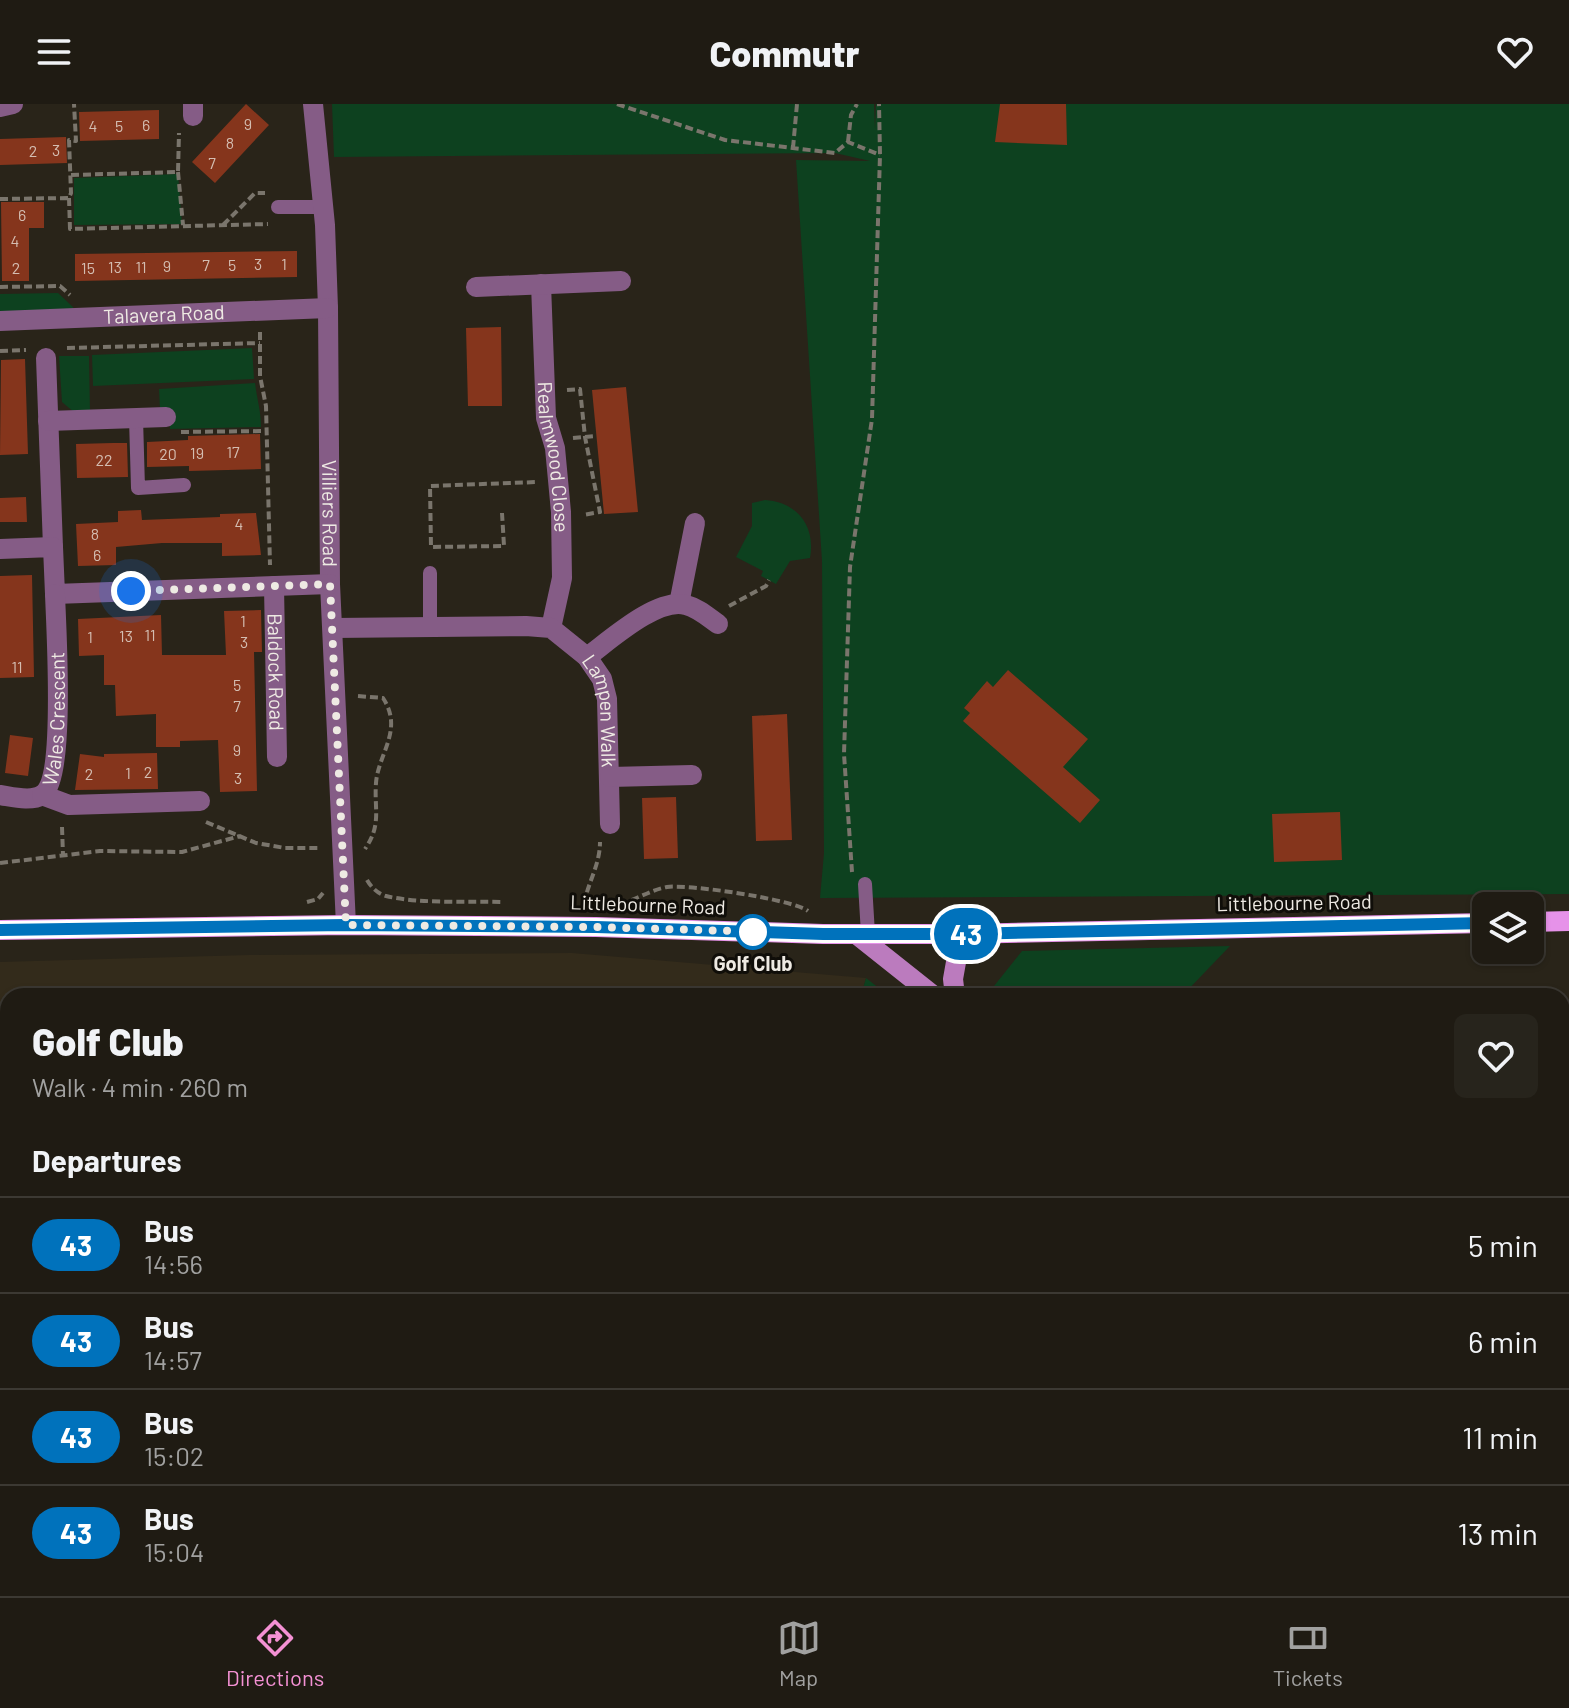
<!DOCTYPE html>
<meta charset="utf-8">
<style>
:root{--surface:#1f1b13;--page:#27241c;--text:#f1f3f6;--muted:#a1a1a0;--line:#3c3933;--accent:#f491d4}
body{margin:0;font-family:Barlow,sans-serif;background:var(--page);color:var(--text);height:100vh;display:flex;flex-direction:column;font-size:30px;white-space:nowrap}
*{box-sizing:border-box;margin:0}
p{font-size:26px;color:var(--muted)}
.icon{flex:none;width:44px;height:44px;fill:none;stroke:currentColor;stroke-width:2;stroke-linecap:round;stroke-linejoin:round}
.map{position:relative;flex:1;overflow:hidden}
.sheet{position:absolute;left:0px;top:884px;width:1570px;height:608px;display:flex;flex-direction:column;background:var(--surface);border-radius:24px 24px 0 0;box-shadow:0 2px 6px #0004,0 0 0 2px var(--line)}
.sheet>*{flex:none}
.badge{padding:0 16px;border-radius:26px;font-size:28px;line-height:52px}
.buttons{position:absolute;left:1472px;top:788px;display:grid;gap:16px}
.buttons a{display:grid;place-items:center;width:72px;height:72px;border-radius:12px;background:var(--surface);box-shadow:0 2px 6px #0004,0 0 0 2px var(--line);font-size:40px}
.you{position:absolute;width:40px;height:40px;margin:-20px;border:6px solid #fff;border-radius:50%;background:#1a73e8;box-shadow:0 0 0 12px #1a73e833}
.map>.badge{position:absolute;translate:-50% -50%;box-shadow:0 0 0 4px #fff}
h2{padding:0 32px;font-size:30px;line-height:72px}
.round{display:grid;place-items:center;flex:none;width:84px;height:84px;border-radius:12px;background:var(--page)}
.summary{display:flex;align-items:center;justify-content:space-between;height:136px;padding:0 32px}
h1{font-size:38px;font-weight:800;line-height:60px}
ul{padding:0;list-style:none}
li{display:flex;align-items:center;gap:24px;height:96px;padding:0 32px;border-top:2px solid var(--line)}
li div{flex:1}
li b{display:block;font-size:30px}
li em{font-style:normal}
li .badge{min-width:88px;font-weight:700;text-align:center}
header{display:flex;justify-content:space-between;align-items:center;height:104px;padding:0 32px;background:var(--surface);font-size:36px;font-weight:800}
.tabs{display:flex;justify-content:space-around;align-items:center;height:112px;border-top:2px solid var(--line);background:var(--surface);font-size:22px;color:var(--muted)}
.tabs a{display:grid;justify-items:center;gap:4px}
.tabs .selected{color:var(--accent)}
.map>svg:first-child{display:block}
.industrial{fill:#332b1b}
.green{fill:#0d411f}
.building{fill:#85351c}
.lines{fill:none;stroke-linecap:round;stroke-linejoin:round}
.path{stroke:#7a756c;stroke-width:4;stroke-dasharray:8 4;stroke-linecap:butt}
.lane{stroke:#855c86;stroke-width:14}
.street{stroke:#855c86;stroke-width:20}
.secondary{stroke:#bb7bbe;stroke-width:20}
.primary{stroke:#e692e9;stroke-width:20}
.line-casing{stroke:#fff;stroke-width:18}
.line{stroke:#0072bc;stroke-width:12}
.walk{stroke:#eeeae3;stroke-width:8;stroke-dasharray:0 14.4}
.stop-dot{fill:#fff;stroke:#0072bc;stroke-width:4}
.labels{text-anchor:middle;stroke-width:6;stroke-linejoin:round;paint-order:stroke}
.number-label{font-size:16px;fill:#d4bdb1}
.street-label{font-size:20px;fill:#eeeae3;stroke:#100e09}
.stop-label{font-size:20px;font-weight:bold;fill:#eeeae3;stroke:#100e09}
</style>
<header><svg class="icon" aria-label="menu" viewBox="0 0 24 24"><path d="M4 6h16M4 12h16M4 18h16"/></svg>Commutr<svg class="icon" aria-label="heart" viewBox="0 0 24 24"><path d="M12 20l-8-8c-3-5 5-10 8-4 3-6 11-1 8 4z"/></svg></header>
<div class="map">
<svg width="1569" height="1492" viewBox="0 0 1569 1492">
<rect width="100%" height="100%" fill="#292419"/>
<path class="industrial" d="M572 849 866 874 861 892H8V1484H385L383 1492H0V858L249 851Z
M422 1484H535L533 1492H445Z"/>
<path class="green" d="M332 0H874L875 25 876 0H1569V790L820 794 824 749 822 457 796 56 870 57 835 49 334 53Z
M178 70 182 120 74 121V74Z
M58 189 73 203V207L0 210V190Z
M252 244 254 275 93 282 92 251Z
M59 252H89L90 310 75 309 62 298Z
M255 279C257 295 261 307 261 323L170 325 169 307 160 305 159 285Z
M765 396C797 398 816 422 810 454L790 457 776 480 761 472 763 467 736 453 752 422V399Z
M1230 842 1182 892H986L1022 847Z
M866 874 889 892H861Z
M385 1484H422L445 1492H383Z
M535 1484H1260L1262 1492H533Z"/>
<path class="building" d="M246 0 269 21 215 79 192 58Z
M1000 0H1066L1067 41 995 38Z
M159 6V35L80 37 79 8Z
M66 33 67 59 0 61V35Z
M1 98H44V124H29V177H2Z
M297 147V173L75 177V150Z
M501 223 502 302H468L466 224Z
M25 255 28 350 0 351 1 256Z
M626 283 638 408 604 410 592 286Z
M260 330 261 365 189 367V362L147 363V338L188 336V332Z
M113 339H127L128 373 77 374 76 340Z
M26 393 27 418H0V394Z
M141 406 142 416 220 413V410L256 409 261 451 222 452V439H162L116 443V461L78 462 76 420 118 418V407Z
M32 471 34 573 0 574V472Z
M261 506 262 548H254L257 687 220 688 218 636 180 637V643H156V610L116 612 115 581H104V551L79 552 78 515 161 511 162 551H226L224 507Z
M1008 566 1088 635 1063 663 1100 696 1080 719 963 617 970 609 964 604 987 577 993 583Z
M787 610 792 736 756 737 752 612Z
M10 631 33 634 28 672 5 669Z
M157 649 158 685 75 686 80 650 104 653V650Z
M676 693 678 754 644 755 642 694Z
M1340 708 1342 756 1274 758 1272 710Z"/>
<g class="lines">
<path class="path" d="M617 0 725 36 835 49 848 38 880 51
M848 38 851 11 857 0
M793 44 797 0
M178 68 183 121
M71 71 178 68 179 29
M69 94 70 125 268 120
M0 95 69 94 71 89 69 36 76 37 74 0
M223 121 255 89H265
M0 183 60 182 70 191
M260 228V272L266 302 270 461
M67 244 260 239
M0 247 26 246
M567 286 580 285 585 333 600 408 583 411
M181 328 266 327
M573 334 595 332
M502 409 504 442 431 443 430 382 537 378
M729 502 766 482 769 476
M358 592 383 594C404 626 378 650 376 679 374 706 382 720 365 745
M206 718 256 739 285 744H320
M62 723 63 751
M0 759 100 747 182 748 240 732
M852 768 844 650 850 463 872 315 880 51 879 0
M367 776C371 783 378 790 386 792 419 800 469 797 503 798
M307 798 318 795 323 789
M584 800C588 778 600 761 600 738
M620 800C636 796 650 786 667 783 688 780 792 795 808 807
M0 949 8 950
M0 1055H8
M0 1154 8 1137
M1551 1484 1555 1492"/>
<path class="lane" d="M278 103H323
M136 314 138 384 184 381
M430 469V523
M865 780 868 830
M0 1189H8
M0 1468 8 1447
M924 1484 951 1491H999
M842 1492 846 1484
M1120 1492 1122 1484"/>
<g class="street">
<path d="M193 0V12"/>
<path id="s1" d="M313 0 325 121 328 204 330 480 346 821"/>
<path d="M0 3 13 0"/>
<path id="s2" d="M541 180 546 314 555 344 561 408 562 474 551 524"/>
<path d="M476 183 621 177"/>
<path id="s3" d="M0 217 328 204"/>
<path d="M46 254 53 443"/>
<path d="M48 317 166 313"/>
<path d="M0 445 53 443 55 490 330 480"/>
<path id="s4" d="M274 482 277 653"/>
<path d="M679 500 695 419"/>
<path id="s5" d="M333 524 526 522 551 524 587 553 602 575 607 595 610 720"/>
<path d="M587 553C609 537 657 493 686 501 698 504 708 513 718 520"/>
<path d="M610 673 692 671"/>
<path id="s6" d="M0 691C13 693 31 698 42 691 66 675 56 522 55 490"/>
<path d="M42 691 69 701 200 697"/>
</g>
<path class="secondary" d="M856 830 934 892
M955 892 953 875 961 830
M1288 1484 1290 1492"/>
<path class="primary" d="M1530 818 1569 817
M0 826 346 821 596 823 823 830H961L1486 819"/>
</g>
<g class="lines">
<g class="line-casing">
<path id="line" d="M0 826 346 821 596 823 823 830H961L1486 819"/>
</g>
<use href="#line" class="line"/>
<path class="walk" d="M131 487 330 480 346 821 596 823 766 828H753"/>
</g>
<circle class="stop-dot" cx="753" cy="828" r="16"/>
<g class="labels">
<g class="number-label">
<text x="248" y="26">9</text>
<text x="146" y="27">6</text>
<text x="93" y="28">4</text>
<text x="119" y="28">5</text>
<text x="230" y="45">8</text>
<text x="56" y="52">3</text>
<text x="33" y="53">2</text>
<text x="212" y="65">7</text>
<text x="22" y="117">6</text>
<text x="15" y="143">4</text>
<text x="258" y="166">3</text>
<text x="284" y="166">1</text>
<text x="206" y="167">7</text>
<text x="232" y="167">5</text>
<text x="167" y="168">9</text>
<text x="115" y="169">13</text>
<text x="141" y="169">11</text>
<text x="16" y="170">2</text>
<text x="88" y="170">15</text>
<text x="233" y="354">17</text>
<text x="197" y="355">19</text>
<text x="168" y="356">20</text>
<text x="104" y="362">22</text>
<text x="239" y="426">4</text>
<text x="95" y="436">8</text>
<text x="97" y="457">6</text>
<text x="243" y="523">1</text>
<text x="150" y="537">11</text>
<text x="126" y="538">13</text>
<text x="90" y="539">1</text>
<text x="244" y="544">3</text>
<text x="17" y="569">11</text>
<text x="237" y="587">5</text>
<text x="237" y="608">7</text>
<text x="237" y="652">9</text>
<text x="148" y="674">2</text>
<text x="128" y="675">1</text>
<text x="89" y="676">2</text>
<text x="238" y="680">3</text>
</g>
<g class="street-label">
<text dy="7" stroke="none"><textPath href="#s3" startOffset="164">Talavera Road</textPath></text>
<text dy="7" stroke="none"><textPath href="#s2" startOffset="174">Realmwood Close</textPath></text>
<text dy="7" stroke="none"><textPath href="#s1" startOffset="410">Villiers Road</textPath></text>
<text dy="7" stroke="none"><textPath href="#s4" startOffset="86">Baldock Road</textPath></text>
<text dy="7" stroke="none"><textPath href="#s5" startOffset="322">Lampen Walk</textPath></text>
<text dy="7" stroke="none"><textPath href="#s6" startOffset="122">Wales Crescent</textPath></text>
<text transform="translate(1294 799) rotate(-1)" y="7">Littlebourne Road</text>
<text transform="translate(648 801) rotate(2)" y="7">Littlebourne Road</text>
</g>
<g class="stop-label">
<text x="753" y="867">Golf Club</text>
</g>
</g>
</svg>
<div class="buttons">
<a><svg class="icon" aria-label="layers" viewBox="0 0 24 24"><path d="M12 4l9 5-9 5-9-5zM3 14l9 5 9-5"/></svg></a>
</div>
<div class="you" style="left:131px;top:487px"></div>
<b class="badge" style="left:966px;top:830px;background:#0072bc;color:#fff">43</b>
<section class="sheet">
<div class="summary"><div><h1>Golf Club</h1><p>Walk · 4 min · 260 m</p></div><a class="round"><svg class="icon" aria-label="heart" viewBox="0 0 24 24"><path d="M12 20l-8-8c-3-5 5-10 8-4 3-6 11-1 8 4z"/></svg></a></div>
<h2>Departures</h2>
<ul>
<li><span class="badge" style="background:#0072bc;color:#fff">43</span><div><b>Bus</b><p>14:56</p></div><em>5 min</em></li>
<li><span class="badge" style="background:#0072bc;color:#fff">43</span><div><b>Bus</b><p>14:57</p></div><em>6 min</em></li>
<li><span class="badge" style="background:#0072bc;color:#fff">43</span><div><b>Bus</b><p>15:02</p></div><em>11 min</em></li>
<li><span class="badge" style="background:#0072bc;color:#fff">43</span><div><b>Bus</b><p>15:04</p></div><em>13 min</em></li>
</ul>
</section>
</div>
<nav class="tabs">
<a class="selected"><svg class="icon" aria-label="directions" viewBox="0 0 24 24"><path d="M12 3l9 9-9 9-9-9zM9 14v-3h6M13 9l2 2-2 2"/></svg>Directions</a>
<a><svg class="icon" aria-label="map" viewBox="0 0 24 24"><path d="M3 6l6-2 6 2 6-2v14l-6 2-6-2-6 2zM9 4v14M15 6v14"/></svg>Map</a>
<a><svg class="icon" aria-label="tickets" viewBox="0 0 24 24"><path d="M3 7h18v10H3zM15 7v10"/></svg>Tickets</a>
</nav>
